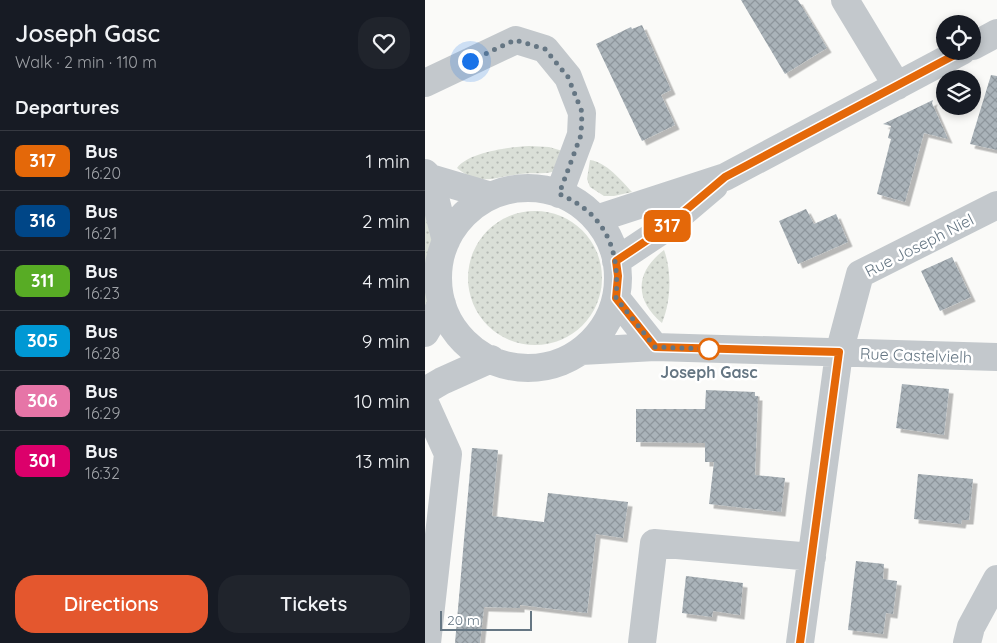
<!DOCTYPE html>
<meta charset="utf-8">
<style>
:root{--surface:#171b24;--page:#20242c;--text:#f1f3f6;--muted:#9ea1a6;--line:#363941;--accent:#e4572e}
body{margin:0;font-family:Quicksand,sans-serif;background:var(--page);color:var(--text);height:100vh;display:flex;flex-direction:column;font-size:19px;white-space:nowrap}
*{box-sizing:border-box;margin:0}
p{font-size:16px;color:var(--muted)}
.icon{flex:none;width:28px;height:28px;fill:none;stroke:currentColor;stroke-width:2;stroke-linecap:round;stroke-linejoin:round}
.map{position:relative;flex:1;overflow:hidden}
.details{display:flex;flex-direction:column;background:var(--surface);width:425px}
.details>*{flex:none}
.badge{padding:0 10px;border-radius:8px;font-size:18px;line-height:32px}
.tools{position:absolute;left:511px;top:15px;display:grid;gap:10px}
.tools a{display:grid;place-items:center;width:45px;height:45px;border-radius:50%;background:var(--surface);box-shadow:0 2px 8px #0003;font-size:25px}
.scale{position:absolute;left:15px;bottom:12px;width:92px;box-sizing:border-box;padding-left:5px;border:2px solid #657683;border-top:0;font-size:14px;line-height:18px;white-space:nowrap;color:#657683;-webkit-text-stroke:4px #fff;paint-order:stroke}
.you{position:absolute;width:25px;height:25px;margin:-12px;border:4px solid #fff;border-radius:50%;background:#1a73e8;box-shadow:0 0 0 8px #1a73e833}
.map>.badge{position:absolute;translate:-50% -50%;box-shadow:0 0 0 2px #fff}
h2{padding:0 15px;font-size:19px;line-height:45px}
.round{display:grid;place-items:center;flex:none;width:52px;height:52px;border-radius:20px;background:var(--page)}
.overview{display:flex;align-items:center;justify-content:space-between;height:85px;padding:0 15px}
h1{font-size:24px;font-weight:600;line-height:38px}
.primary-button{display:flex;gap:10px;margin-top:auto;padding:10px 15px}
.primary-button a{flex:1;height:58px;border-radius:20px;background:var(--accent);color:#fff;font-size:20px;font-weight:600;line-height:58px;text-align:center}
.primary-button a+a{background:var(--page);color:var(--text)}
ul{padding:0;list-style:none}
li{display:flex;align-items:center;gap:15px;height:60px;padding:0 15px;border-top:1px solid var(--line)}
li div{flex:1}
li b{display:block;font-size:19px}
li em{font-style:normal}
li .badge{min-width:55px;font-weight:700;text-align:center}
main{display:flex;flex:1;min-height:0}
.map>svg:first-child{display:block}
.green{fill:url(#green-dots)}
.building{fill:url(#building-cross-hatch);filter:url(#shadow)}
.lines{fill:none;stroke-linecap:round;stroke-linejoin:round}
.minor{stroke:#c3c8cc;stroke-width:28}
.line-casing{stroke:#fff;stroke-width:11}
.line{stroke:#e46809;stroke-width:8}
.walk{stroke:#657683;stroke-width:5;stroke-dasharray:0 9}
.stop-dot{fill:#fff;stroke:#e46809;stroke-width:2.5}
.labels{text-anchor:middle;stroke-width:5;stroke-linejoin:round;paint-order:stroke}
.street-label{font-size:16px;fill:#657683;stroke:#fff}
.stop-label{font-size:16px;font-weight:bold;fill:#657683;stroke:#fff}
</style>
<main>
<section class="details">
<div class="overview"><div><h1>Joseph Gasc</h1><p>Walk · 2 min · 110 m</p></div><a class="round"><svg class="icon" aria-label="heart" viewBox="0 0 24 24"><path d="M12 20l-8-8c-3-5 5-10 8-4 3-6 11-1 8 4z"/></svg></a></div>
<h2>Departures</h2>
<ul>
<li><span class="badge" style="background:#e46809;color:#fff">317</span><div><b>Bus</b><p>16:20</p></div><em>1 min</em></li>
<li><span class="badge" style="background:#004687;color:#fff">316</span><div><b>Bus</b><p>16:21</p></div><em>2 min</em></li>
<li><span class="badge" style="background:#58ac25;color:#fff">311</span><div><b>Bus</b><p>16:23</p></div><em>4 min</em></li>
<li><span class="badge" style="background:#0098d4;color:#fff">305</span><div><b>Bus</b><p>16:28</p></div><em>9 min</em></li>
<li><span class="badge" style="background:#e675a7;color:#fff">306</span><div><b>Bus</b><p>16:29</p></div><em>10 min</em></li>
<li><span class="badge" style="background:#dc006b;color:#fff">301</span><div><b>Bus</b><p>16:32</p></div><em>13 min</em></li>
</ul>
<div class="primary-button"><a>Directions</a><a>Tickets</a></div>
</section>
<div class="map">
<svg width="572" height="643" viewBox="0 0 572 643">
<defs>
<pattern id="green-dots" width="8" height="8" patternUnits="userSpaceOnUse" patternTransform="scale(1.25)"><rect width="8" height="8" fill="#dadfd7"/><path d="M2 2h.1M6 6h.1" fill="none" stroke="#b4b9b4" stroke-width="1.8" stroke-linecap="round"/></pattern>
<pattern id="building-cross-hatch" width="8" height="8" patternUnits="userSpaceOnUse" patternTransform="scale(1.25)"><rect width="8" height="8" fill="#aab3b9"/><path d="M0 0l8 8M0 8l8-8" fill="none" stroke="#8e969c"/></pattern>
<filter id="shadow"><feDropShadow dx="4.5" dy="4.5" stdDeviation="0" flood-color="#0004"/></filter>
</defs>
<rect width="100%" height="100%" fill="#fafaf8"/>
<path class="green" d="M104 146 124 147 141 152 134 170C122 175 109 172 95 174 70 177 55 187 32 168 44 152 85 147 104 146Z
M165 160C181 162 196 180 207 192L189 196H179L165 187 162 179Z
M0 208 9 241 4 255 2 282 5 304 0 322Z
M43 278a67 67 0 1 1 134 0a67 67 0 1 1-134 0Z
M239 250C247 271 246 302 237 323 209 300 210 272 239 250Z"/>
<path class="building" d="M316 0H373L402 48 360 74Z
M217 25 246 90 236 95 250 125 217 141 171 44 206 27 207 29Z
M566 75 572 76V150L545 144Z
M508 100 507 103 523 139 499 133 480 202 452 194 466 139 463 138 466 126 458 124Z
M381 209 389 224 411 214 423 242 373 264 354 221Z
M527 257 546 297 515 311 496 271Z
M477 384 524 389 519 435 471 428Z
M281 390 330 392V396H333L330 475 360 478 356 512 284 504 289 462H280V443L211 442V409H280Z
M47 448 73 450 67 516 119 522 123 493 203 502 198 538 171 534 162 613 95 605V608L59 607 55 643H30Z
M493 474 548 479 544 520H537L536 524 489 519Z
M431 561 459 564 458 579 472 581 468 614 461 613 458 634 423 630Z
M261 576 318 583 315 615 288 611 287 617 257 613Z"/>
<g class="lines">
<path class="minor" d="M420 0 472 86
M548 46 572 33
M0 83 91 40 120 49 143 77 157 113 156 135 134 194
M0 173 5 178 66 196
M5 178 21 241
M13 278a90 90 0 1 1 180 0a90 90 0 1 1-180 0Z
M171 219 300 177 537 51
M191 261 236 231 289 186
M191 298 230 347
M0 333 17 304
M156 351 230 347 572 357
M0 391 17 381 66 359
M0 403 23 454 2 643
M217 643 229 543 387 557
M375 643 414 353 435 274 572 205
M542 643 546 627 572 579"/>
</g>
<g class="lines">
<g class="line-casing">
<path id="line" d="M375 643 414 352 230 347 191 298 193 276 191 261 236 231 300 177 537 51"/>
</g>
<use href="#line" class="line"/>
<path class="walk" d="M45 61 90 40 120 49 143 77 157 112 156 135 134 194C181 214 195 249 191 298L230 347 284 349"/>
</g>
<circle class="stop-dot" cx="284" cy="349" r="10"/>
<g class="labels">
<g class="street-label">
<text transform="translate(494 245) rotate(-27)" y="6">Rue Joseph Niel</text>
<text transform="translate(491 355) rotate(2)" y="6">Rue Castelvielh</text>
</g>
<g class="stop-label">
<text x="284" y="378">Joseph Gasc</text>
</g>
</g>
</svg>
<div class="tools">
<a><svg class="icon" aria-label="locate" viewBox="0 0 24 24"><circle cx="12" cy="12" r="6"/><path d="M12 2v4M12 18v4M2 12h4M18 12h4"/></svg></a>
<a><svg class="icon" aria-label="layers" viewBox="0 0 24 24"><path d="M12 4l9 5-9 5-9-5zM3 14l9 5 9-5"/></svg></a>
</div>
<div class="scale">20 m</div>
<div class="you" style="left:45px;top:61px"></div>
<b class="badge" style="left:242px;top:226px;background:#e46809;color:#fff">317</b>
</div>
</main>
